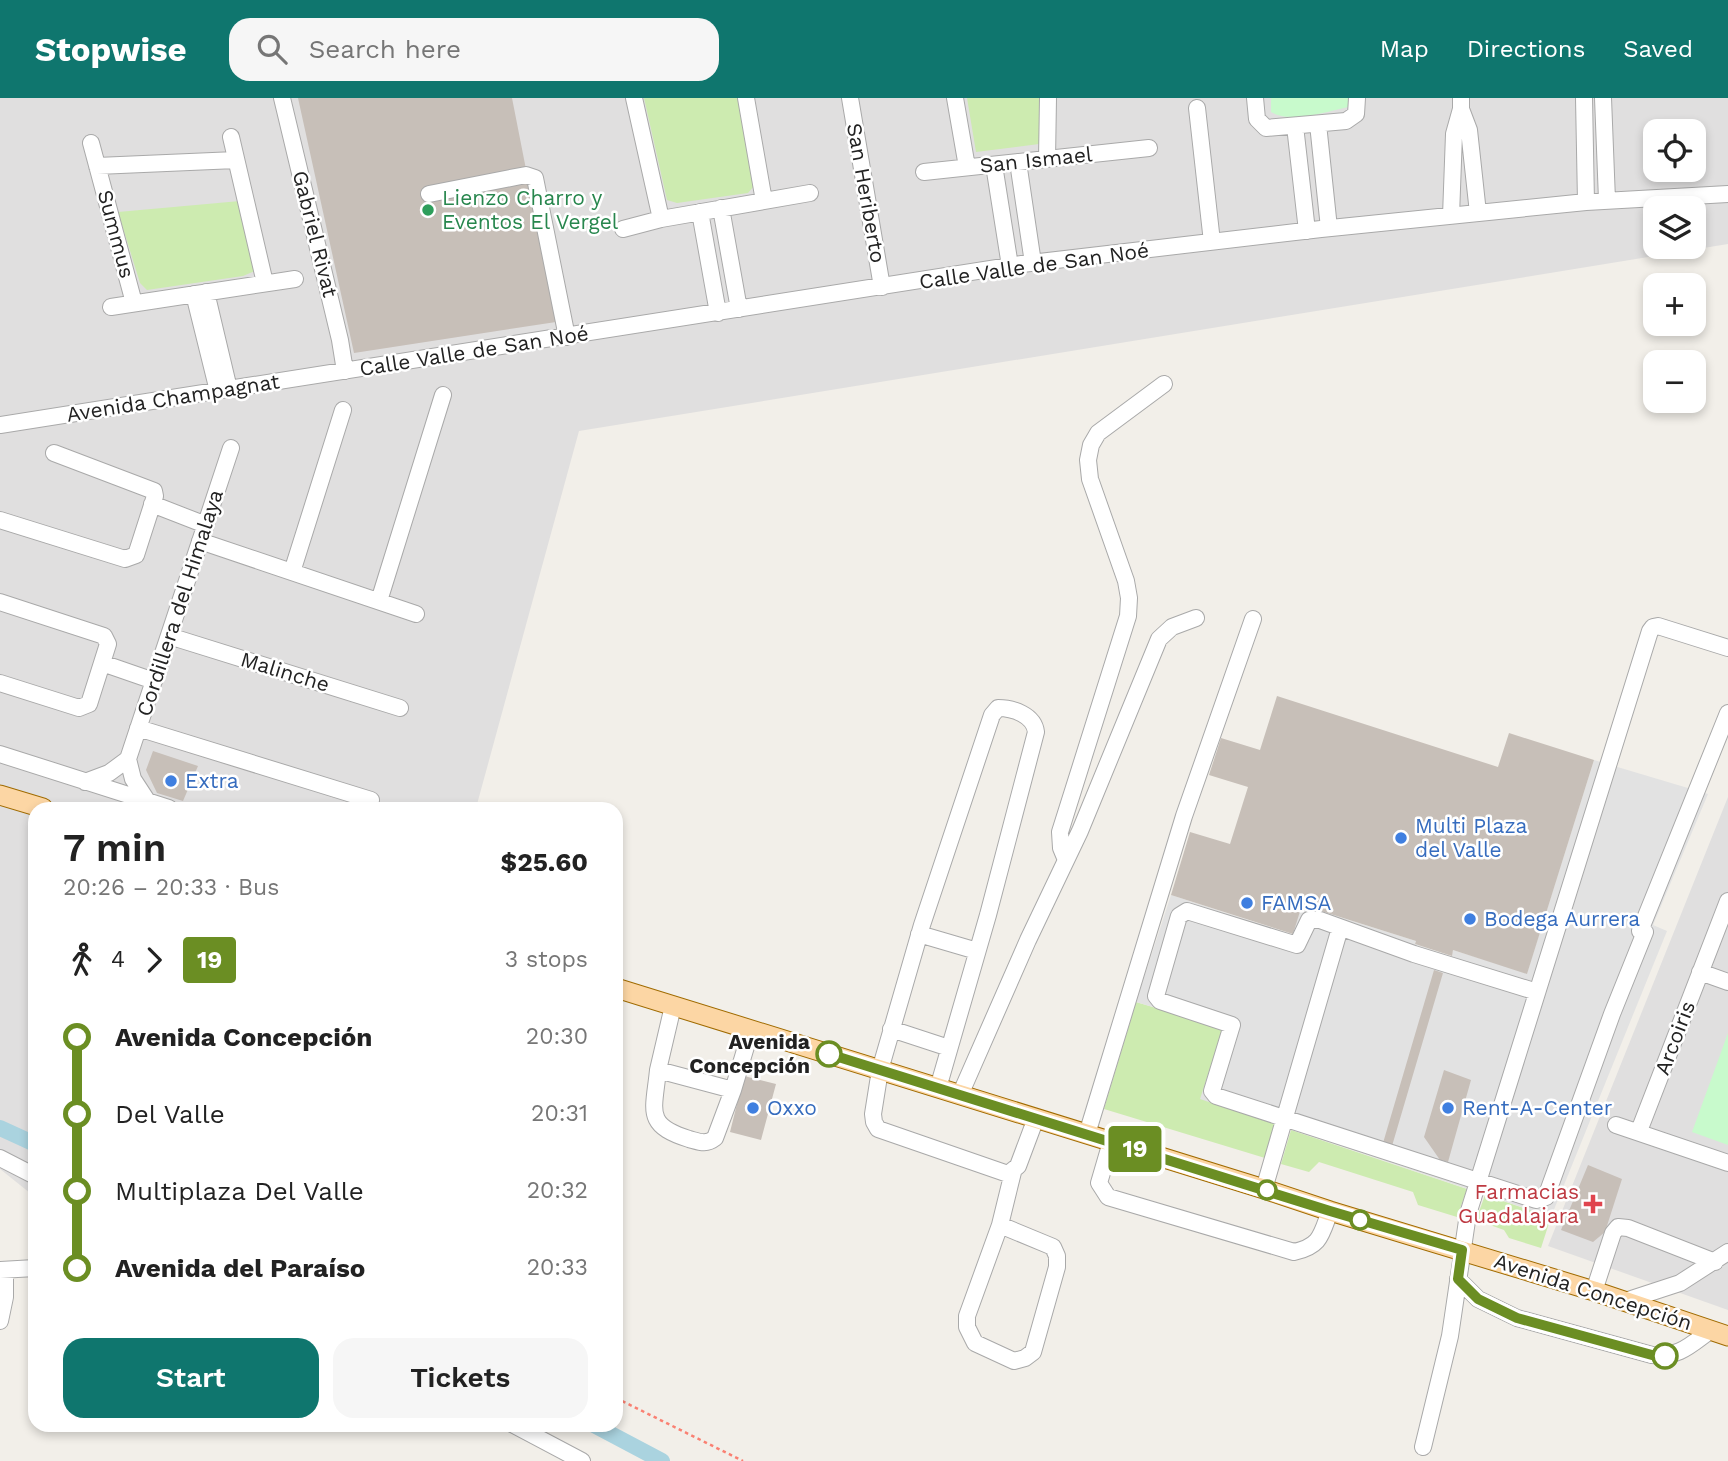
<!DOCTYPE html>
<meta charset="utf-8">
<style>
:root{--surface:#fff;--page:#f6f6f6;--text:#222;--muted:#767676;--accent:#0f766e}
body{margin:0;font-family:"Work Sans",sans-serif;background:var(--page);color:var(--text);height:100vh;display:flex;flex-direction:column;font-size:26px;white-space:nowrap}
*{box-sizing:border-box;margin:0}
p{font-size:23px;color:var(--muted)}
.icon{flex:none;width:38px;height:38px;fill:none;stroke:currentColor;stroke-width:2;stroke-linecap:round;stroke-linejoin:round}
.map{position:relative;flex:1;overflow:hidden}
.side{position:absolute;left:28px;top:704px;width:595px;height:630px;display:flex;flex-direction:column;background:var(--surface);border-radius:21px;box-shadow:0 4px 10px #0003}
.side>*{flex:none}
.badge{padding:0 14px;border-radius:5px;font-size:24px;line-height:46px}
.tools{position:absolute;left:1643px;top:21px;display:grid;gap:14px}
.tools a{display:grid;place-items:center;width:63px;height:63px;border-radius:14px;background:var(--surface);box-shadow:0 4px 10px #0003;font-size:35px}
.map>.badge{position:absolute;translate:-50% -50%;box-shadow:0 0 0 4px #fff}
.legs{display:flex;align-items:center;gap:10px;height:77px;padding:0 35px;font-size:23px}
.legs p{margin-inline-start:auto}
.summary{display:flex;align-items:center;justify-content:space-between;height:119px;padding:0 35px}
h1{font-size:38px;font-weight:600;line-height:52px}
.button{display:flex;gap:14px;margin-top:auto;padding:14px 35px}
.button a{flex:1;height:80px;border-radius:21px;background:var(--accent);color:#fff;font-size:28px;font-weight:600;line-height:80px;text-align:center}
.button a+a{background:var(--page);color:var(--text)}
ul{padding:0 35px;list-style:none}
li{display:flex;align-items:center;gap:24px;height:77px;font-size:26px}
li i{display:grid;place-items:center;width:10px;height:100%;margin:0 9px;background:currentColor}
li i::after{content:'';width:18px;height:18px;margin:-9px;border:5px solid;border-radius:50%;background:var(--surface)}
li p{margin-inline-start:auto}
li:first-child i{background:linear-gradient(#0000 50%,currentColor 0)}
li:last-child i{background:linear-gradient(currentColor 50%,#0000 0)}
header{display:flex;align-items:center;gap:42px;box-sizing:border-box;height:98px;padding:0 35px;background:var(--accent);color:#fff}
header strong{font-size:33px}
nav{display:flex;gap:38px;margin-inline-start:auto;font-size:24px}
.search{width:490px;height:63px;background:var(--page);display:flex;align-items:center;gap:18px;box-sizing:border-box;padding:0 24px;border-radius:21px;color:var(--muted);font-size:26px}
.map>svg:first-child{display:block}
.residential{fill:#e0dfdf;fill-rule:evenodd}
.grass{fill:#cdebb0}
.park{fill:#c8facc}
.parking{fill:#e2e2e2}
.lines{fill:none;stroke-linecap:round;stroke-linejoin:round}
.canal{stroke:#aad3df;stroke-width:16}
.building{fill:#c7bfb8}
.minor-casing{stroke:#a9a9a9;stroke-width:18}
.major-casing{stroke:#a06b00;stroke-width:21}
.path{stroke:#fa8072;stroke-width:2.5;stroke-dasharray:3.5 3.5;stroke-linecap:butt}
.minor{stroke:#fff;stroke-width:16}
.major{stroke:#fcd6a4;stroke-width:19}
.line-1-casing{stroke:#fff;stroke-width:16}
.line-1{stroke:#6b8e23;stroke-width:10}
.leisure-dot{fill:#2e9e5b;stroke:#fff;stroke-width:2.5}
.shop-dot{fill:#3f7fe0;stroke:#fff;stroke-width:2.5}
.stop-1-dot{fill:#fff;stroke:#6b8e23;stroke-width:3.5}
.health-dot{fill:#e0444e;stroke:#fff;stroke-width:2.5}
.labels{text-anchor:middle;stroke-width:5;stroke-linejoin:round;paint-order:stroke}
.street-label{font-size:21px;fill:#222;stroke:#fff}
.leisure-label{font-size:21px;fill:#27864d;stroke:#fff;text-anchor:start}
.shop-label{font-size:21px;fill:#366cbe;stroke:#fff;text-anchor:start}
.stop-label{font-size:21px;font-weight:bold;fill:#222;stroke:#fff;text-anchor:end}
.health-label{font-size:21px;fill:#be3a42;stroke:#fff;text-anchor:end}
</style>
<header>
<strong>Stopwise</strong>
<div class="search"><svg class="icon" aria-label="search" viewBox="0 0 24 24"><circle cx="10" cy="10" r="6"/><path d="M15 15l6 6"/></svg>Search here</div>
<nav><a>Map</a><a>Directions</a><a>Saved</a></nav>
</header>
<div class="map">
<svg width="1728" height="1363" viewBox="0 0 1728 1363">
<rect width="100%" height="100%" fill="#f2efe9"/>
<path class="residential" d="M0 0H1728V146L579 333 476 710H35V1099L0 1071ZM1656 33H1694V72H1656ZM1656 110H1694V149H1656Z
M1728 699V1212L1548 1148Z"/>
<path class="grass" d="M644 0H739L755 87 748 95 677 105 667 102Z
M967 0H1039V46L976 54Z
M240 103 257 172 243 178 147 192 140 185 118 114Z
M1136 904 1223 930 1277 1027 1265 1060 1104 1011Z
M1291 1032 1467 1091 1457 1119 1418 1107 1413 1094 1319 1064 1309 1074 1281 1066Z
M1485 1097 1551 1119 1541 1150 1509 1140 1504 1132 1476 1122Z"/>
<path class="park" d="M1271 0H1348V9C1325 14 1292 26 1271 14Z
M1728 935V1047L1692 1034Z"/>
<path class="parking" d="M1594 662 1708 696 1653 827 1667 833 1551 1119 1200 1001 1223 930 1136 904 1171 797 1292 836 1302 807 1416 843 1415 846 1451 858 1453 852 1527 875Z"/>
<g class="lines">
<path class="canal" d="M0 1030 35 1046
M592 1326 662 1363"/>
</g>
<path class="building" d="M298 0H512L556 224 354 255Z
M1277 598 1498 669 1509 635 1594 662 1527 876 1453 852 1452 858 1415 846 1416 843 1302 807 1293 836 1171 797 1190 734 1230 746 1248 689 1209 677 1221 640 1260 652Z
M153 653 198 668 183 703 157 695 146 672Z
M1434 872 1443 875 1392 1048 1383 1045Z
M1444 972 1471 982 1448 1064 1440 1062 1424 1039Z
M744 978 776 986 761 1042 730 1034Z
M1588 1067 1622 1081 1605 1134 1593 1144 1561 1132Z"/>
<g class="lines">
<g class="minor-casing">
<path id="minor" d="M282 0 340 242 345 273
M634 0 661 121
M746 0 764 103
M850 0 882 189
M955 0 967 69
M1255 0 1257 21 1266 30 1346 23 1356 16 1357 0
M1584 0 1586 104
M1603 0 1607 102
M1197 10 1212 144
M1461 11 1469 32 1478 115
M1318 26 1329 130
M1295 28 1307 133
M231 39 265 185
M91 45 134 205
M1047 61 1048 0
M1018 64 1033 165
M994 67 1010 168
M97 68 236 62
M924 74 1149 50
M429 96 526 77 535 80 567 239
M721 110 739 211
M700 114 718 215
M1451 118 1454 36 1461 11V0
M623 131 661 121 810 95
M206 194 229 291
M194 196 218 293
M111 209 295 181
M0 327 1022 166 1321 131 1586 104 1728 96
M152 406 206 427
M0 422 125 461 136 457 155 398 154 393 54 355
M200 443 416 516
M292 474 343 312
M379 503 443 297
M0 504 104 538 108 546 89 606 79 610 0 585
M169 538 400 610
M102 565 154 583
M138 630 371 702
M0 656 169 710
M85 684 109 675 128 661
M148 704 133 681 128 661 231 350
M1066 762 1061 750 1060 734 1128 518 1129 500 1126 483 1090 381 1088 362 1091 347 1098 335 1164 286
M919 836 977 853
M1700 874 1728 884
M1537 894 1414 856 1320 822H1309L1297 847 1187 813 1179 818 1156 898 1160 903 1232 927 1212 993 1216 998 1536 1102 1546 1099 1612 916 1645 834 1640 833 1728 615
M673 908 658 972 733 992 751 932
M891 931 949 950
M658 972C654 1013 644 1027 689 1041 700 1044 706 1047 715 1040L733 992
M938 990 988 817 1036 634C1034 617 1013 610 998 610L992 617 922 827 880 972 873 1016 874 1024 878 1031 1008 1076 1018 1068 1036 1020
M960 997 1028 842 1080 733 1159 541 1172 529 1196 520
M1616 1027 1728 1065
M1639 1033 1728 803
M1087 1036 1184 718 1253 521
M1111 1044 1099 1085 1108 1099 1294 1154C1321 1148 1321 1137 1330 1113
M0 1060 35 1078
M1264 1091 1340 830
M1000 1127 1053 1149 1057 1158V1169L1033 1254 1025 1260 1014 1263 975 1245 967 1229V1218Z
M1000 1127 1013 1074
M0 1172 35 1170
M1458 1181 1478 1201 1517 1220 1652 1257C1680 1259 1689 1248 1711 1232
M1594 1193 1613 1135 1618 1129 1628 1130 1715 1164
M1625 1203 1680 1185 1728 1154
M0 1223 5 1199V1172
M512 1326 582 1363
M1423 1349 1450 1238 1468 1116 1650 533 1653 529 1658 528 1728 550"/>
</g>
<g class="major-casing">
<path id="major" d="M0 697 43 710
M616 890 1264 1091 1330 1113 1594 1193 1728 1238"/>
</g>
<path class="path" d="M616 1300 743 1363"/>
<use href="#minor" class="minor"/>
<use href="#major" class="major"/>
</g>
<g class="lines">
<g class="line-1-casing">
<path id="line-1" d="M829 956 1330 1113 1462 1152 1458 1181 1478 1201 1517 1220 1652 1257 1665 1258"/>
</g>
<use href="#line-1" class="line-1"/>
</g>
<circle class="leisure-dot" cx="428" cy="112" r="7"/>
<g class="shop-dot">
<circle cx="171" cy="683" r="7"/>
<circle cx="1401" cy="740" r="7"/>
<circle cx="1247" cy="805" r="7"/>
<circle cx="1470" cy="821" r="7"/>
<circle cx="753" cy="1010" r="7"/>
<circle cx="1448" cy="1010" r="7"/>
</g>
<g class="stop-1-dot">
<circle cx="829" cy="956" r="12"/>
<circle cx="1267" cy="1092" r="9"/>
<circle cx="1360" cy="1122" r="9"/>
<circle cx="1665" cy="1258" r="12"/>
</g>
<path class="health-dot" d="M1589.5 1095.5h7v7h7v7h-7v7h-7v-7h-7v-7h7z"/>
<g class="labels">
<g class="street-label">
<text transform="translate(1036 62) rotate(-6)" y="7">San Ismael</text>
<text transform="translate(866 95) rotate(80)" y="7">San Heriberto</text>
<text transform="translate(116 136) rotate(75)" y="7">Summus</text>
<text transform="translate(315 136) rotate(76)" y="7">Gabriel Rivat</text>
<text transform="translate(1034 168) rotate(-8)" y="7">Calle Valle de San Noé</text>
<text transform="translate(474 253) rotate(-9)" y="7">Calle Valle de San Noé</text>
<text transform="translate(173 300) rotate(-9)" y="7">Avenida Champagnat</text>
<text transform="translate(180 505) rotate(-72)" y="7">Cordillera del Himalaya</text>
<text transform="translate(285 574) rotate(17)" y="7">Malinche</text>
<text transform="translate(1675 940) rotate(-69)" y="7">Arcoiris</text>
<text transform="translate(1593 1194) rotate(18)" y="7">Avenida Concepción</text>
</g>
<g class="leisure-label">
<text x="442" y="107">Lienzo Charro y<tspan x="442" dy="24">Eventos El Vergel</tspan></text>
</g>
<g class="shop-label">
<text x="185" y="690">Extra</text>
<text x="1415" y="735">Multi Plaza<tspan x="1415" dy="24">del Valle</tspan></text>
<text x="1261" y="812">FAMSA</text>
<text x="1484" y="828">Bodega Aurrera</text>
<text x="767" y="1017">Oxxo</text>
<text x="1462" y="1017">Rent-A-Center</text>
</g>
<g class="stop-label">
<text x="810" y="951">Avenida<tspan x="810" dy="24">Concepción</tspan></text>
</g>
<g class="health-label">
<text x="1579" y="1101">Farmacias<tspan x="1579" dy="24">Guadalajara</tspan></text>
</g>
</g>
</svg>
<div class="tools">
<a><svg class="icon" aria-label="locate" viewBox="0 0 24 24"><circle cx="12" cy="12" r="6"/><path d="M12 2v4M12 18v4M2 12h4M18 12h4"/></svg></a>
<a><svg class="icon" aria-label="layers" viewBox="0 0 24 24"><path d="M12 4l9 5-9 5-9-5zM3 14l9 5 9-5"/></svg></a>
<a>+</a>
<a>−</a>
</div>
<b class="badge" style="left:1135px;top:1051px;background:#6b8e23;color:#fff">19</b>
<section class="side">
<div class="summary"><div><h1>7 min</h1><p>20:26 – 20:33 · Bus</p></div><b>$25.60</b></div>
<div class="legs"><svg class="icon" aria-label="walk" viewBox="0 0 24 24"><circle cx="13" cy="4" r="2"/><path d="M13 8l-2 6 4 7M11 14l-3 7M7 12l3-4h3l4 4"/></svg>4<svg class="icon" aria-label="forward" viewBox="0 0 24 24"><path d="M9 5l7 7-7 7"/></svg><b class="badge" style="background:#6b8e23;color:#fff">19</b><p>3 stops</p></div>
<ul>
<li><i style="color:#6b8e23"></i><b>Avenida Concepción</b><p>20:30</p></li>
<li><i style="color:#6b8e23"></i><span>Del Valle</span><p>20:31</p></li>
<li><i style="color:#6b8e23"></i><span>Multiplaza Del Valle</span><p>20:32</p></li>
<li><i style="color:#6b8e23"></i><b>Avenida del Paraíso</b><p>20:33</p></li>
</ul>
<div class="button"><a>Start</a><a>Tickets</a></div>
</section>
</div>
